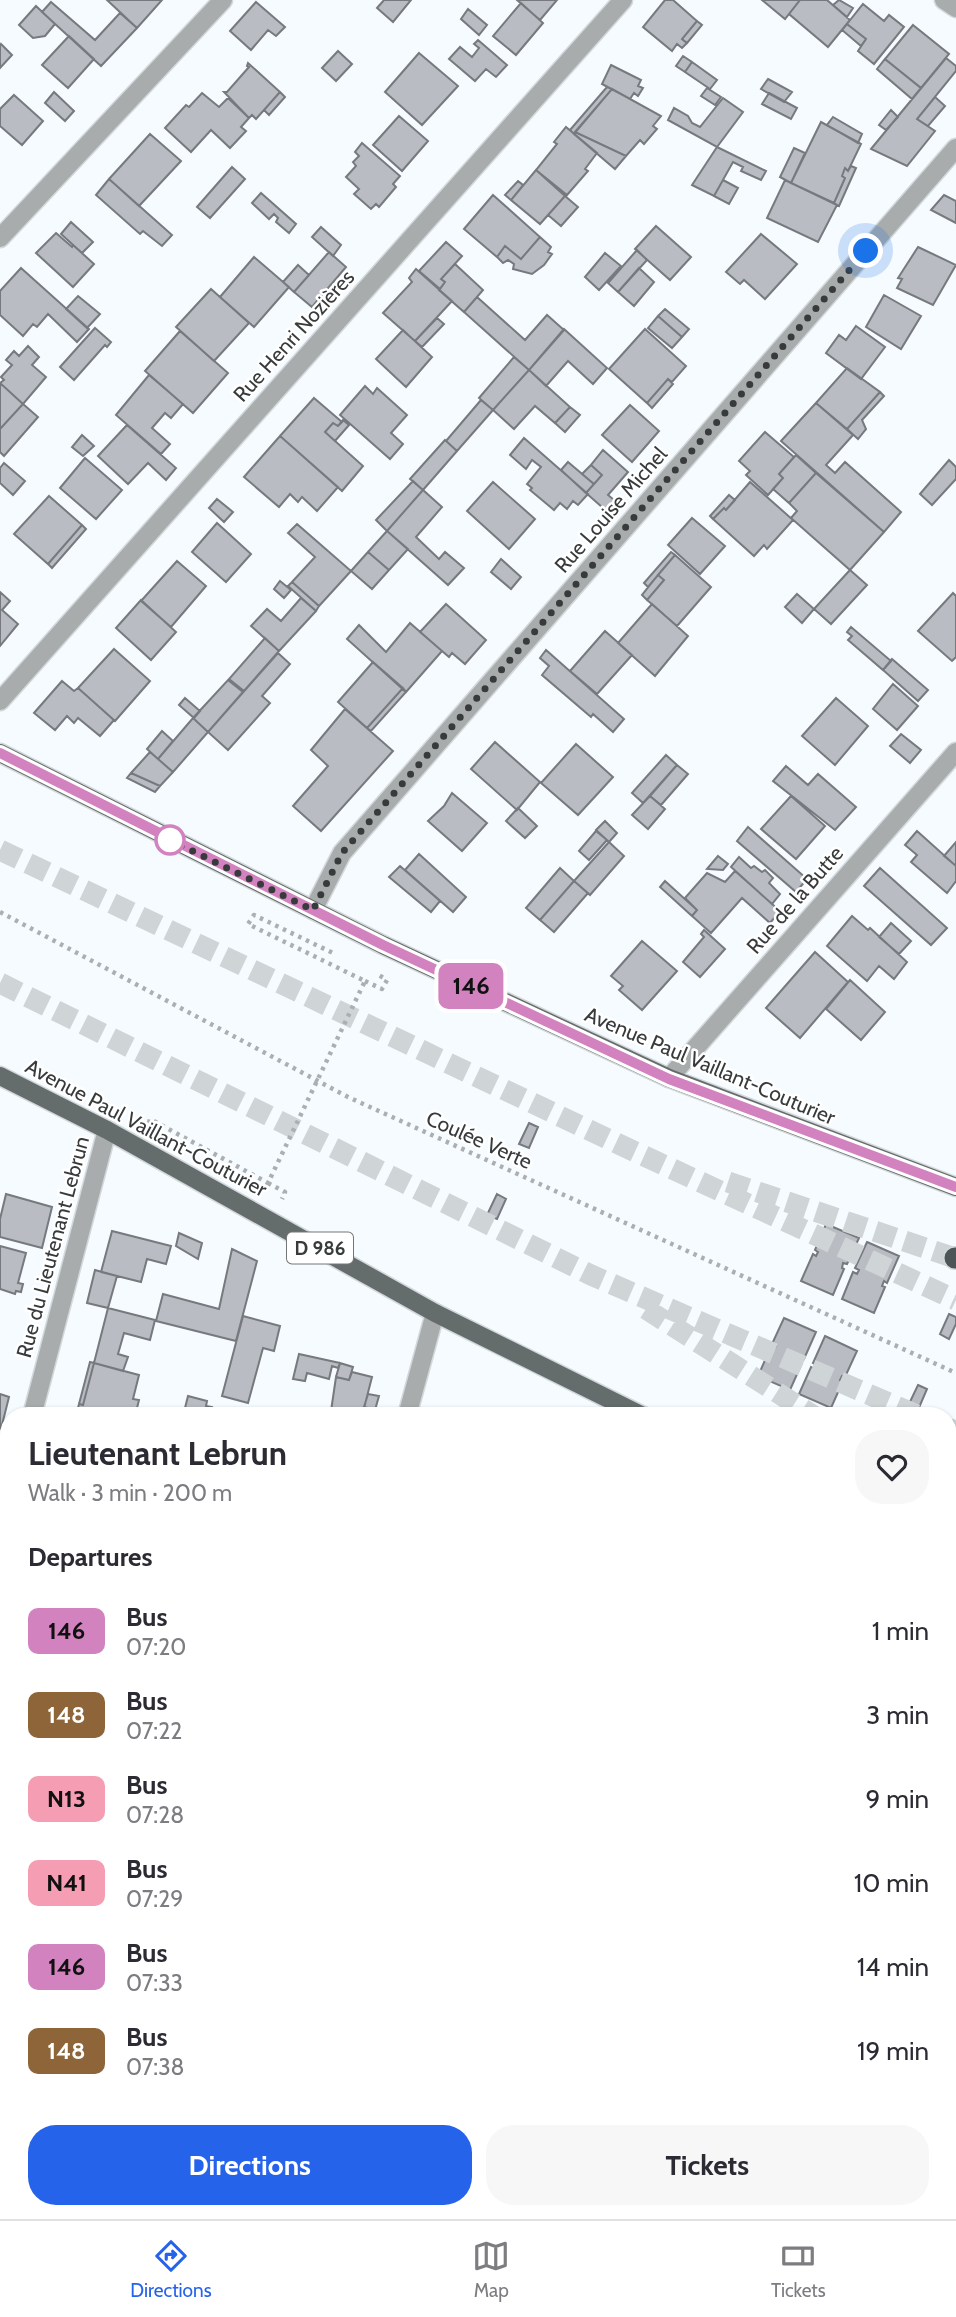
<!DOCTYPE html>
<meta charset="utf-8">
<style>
:root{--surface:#fff;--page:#f7f7f7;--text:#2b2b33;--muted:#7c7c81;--line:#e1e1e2;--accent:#2563eb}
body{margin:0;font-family:Cabin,sans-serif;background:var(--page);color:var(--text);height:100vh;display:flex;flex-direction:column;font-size:26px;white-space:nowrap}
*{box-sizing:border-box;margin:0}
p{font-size:23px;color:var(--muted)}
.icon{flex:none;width:38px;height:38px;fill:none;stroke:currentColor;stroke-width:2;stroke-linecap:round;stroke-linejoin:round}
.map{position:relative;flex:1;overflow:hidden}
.side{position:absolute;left:0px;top:1407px;width:957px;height:812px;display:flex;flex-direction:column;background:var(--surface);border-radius:28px 28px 0 0;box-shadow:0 2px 5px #0004}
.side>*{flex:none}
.badge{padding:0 14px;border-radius:10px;font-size:24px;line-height:46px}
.you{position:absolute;width:35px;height:35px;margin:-18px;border:5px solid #fff;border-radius:50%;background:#1a73e8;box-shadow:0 0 0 10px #1a73e833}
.map>.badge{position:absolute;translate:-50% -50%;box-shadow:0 0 0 4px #fff}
h2{padding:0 28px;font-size:26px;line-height:63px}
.round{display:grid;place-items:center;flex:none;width:74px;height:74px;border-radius:28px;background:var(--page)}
.headline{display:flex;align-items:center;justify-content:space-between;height:119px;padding:0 28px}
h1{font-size:33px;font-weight:700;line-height:52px}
.action{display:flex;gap:14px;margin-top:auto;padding:14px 28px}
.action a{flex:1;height:80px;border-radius:28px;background:var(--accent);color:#fff;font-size:28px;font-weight:700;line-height:80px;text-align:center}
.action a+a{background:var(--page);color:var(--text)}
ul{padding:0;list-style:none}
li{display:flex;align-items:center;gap:21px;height:84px;padding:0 28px}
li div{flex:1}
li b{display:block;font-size:26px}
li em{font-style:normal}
li .badge{min-width:77px;font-weight:700;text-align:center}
.tabs{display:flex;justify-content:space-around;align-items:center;height:98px;border-top:2px solid var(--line);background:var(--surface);font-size:19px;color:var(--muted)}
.tabs a{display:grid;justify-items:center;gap:4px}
.tabs .selected{color:var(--accent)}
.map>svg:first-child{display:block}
.green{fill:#bae2f9}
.building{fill:#b9bcc3;stroke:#76797e;stroke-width:2}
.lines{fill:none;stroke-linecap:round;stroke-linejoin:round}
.highway-tunnel{stroke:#cfd5d7;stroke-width:21;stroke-dasharray:21 10;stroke-linecap:butt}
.minor-casing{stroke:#d3d8db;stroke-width:21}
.major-casing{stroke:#d3d8db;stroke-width:21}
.highway-casing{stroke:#d3d8db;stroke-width:24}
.path{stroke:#abafb2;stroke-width:4.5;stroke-dasharray:3.5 5;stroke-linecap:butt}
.minor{stroke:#a8acac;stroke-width:18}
.major{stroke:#656c6c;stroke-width:18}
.highway{stroke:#4e5556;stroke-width:21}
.line-casing{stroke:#fff;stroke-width:16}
.line{stroke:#d282be;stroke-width:10}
.walk{stroke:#383b3c;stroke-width:7;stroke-dasharray:0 12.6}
.stop-dot{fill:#fff;stroke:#d282be;stroke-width:3.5}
.labels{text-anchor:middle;stroke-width:5;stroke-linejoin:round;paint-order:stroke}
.shield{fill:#fff;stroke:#747676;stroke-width:2}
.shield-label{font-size:19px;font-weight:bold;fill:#383b3c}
.street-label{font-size:21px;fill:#383b3c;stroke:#fff}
</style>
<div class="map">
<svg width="956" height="2219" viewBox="0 0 956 2219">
<rect width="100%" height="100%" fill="#f5fbfe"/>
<path class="green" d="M617 2210H848V2217L615 2219Z"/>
<path class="building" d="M107 0H162L137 28Z
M384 0H411L393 22 377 8Z
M517 0H557L540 20Z
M665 0H673L697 21 682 39 687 43 682 48 677 44 672 51 643 27Z
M762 0H800L785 19Z
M800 0H827L850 20 828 47 789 14Z
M839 0 853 8 847 17 833 5Z
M51 2 95 40 120 13 137 28 101 66 42 12Z
M256 2 285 27 276 36 268 30 251 50 230 31Z
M521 3 543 23 516 55 493 36Z
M863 4 884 21 889 15 904 27 874 64 858 51 866 39 847 24Z
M36 6 55 24 45 36 33 38 19 25Z
M468 9 487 25 479 35 461 19Z
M697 21 702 25 687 43 682 39Z
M847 24 866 39 861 46 842 30Z
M913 25 949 54 921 88 885 59Z
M69 36 94 59 68 88 42 65Z
M478 40 507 65 496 77 486 69 475 81 449 59 460 47 472 57 479 48 474 44Z
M1 44 12 55 0 68V46Z
M338 51 352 64 336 81 322 68Z
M419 53 458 86 422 125 385 92Z
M683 56 692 62 685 72 676 66Z
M946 58 956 66V71L917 119 935 131 907 166 871 149Z
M885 59 921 88 912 99 877 69Z
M692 62 717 80 710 89 685 72Z
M248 63 280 92 256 119 252 115 249 118 224 92H227L249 67 247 66Z
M611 65 641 80 638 86 643 88 638 96 634 93 630 99 602 84Z
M768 79 792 92 784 102 761 89Z
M607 87 612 89 574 134 570 130Z
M707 88 721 97 715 105 701 96Z
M612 89 661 116 653 126 657 129 644 144 640 140 626 156 575 132Z
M54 92 74 111 65 121 45 103Z
M280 92 285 97 269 115 264 110Z
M202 93 219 107 228 98 249 118 241 127 246 131 230 148 211 130 191 152 165 128 186 105 189 107Z
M769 93 797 108 791 119 762 104Z
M14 95 43 121 22 145 0 126V109Z
M935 97 945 106 928 126 917 119Z
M723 98 743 112 717 147 668 120 674 108 688 116 692 123 700 127Z
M891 110 898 117 886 130 879 125Z
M399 116 428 141 402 171 373 145Z
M833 117 862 134 858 143 827 125Z
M821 122 861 144 848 171 845 168 842 176 845 178 834 203 791 183Z
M566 127 597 153 585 169 588 171 567 195 536 170 557 144 554 142Z
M575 132 626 156 615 169 574 134Z
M150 134 181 161 139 206 109 179Z
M362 143 400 176 393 184 396 187 379 207 376 204 371 209 354 194 359 189 346 177 356 166 353 162 359 156 355 152Z
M717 147 766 171 761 180 741 171 743 167 733 162 714 196 692 185Z
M794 148 805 153 791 183 780 177Z
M851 166 856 168 839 206 834 203 845 178 842 176 845 168 848 171Z
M232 167 245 179 210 218 197 207Z
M536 170 565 196 540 224 511 200Z
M109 179 172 235 162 246 143 231 140 234 96 195Z
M723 180 738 188 729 204 714 196Z
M785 180 837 205 818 242 767 218Z
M518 181 523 185 511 200 505 195Z
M261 193 296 224 289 233 276 222 278 218 274 214 269 219 252 203Z
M493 195 540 237 521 259 505 246 497 257 464 229Z
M944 195 956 201V223L931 210Z
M565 196 578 207 561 226 548 215Z
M71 222 93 242 82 253 61 234Z
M656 226 691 257 670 280 635 249Z
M321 227 341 245 333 256 312 237Z
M56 233 72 247 73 245 94 264 73 287 36 253Z
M761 234 797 264 765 299 744 280 740 284 726 272Z
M540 237 551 247 548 252 552 254 544 265 532 274 513 269 514 264 508 260 503 263 497 257 505 246 521 259Z
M446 242 462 256 441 279 445 282 440 289 419 271Z
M918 247 956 265 933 305 897 288 902 279 898 278Z
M637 250 647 260 618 292 608 283Z
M329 252 346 267 312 307 294 292Z
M605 253 621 266 599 290 585 277Z
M254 257 289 287 254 327 220 297Z
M455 264 483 290 464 312 439 290 445 282 441 279Z
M298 265 309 275 294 292 283 282Z
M21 268 89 329 77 342 48 314 37 327 33 324 23 336 0 315V291Z
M639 268 654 282 634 306 618 292Z
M416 269 452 301 415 341 383 313 412 282 409 278Z
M211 289 249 323 214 361 176 327Z
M884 295 921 316 901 349 866 327Z
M78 296 100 314 87 328 66 309Z
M477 297 525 340 547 315 564 330 529 370 464 312Z
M665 309 689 329 682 337 658 316Z
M658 316 682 337 672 348 648 328Z
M437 318 444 324 422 347 415 341Z
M856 326 885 347 861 379 826 353 839 335 846 340Z
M95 328 111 342 107 347 105 345 74 380 60 367Z
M564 329 607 368 593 384 568 361 546 386 529 370Z
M645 329 686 366 672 382 668 379 647 403 609 369Z
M403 330 432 357 406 387 376 359Z
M180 331 228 373 193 413 145 371Z
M28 346 39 357 32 365 46 377 23 404 0 383 4 380 1 377 12 365 6 360 14 351 19 356Z
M514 357 529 370 493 410 479 398Z
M847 368 880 392 847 429 816 403Z
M529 370 570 407 555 423 535 406 514 429 493 410Z
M149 375 183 404 171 418 165 413 152 428 170 444 161 454 116 415Z
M668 379 673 384 652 408 647 403Z
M0 383 23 404 0 429Z
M365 386 373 394 377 388 407 415 391 433 403 444 390 459 340 415Z
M880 392 884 396 862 420 866 429 858 439 847 429Z
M314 398 342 422 338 426 333 423 325 432 363 466 342 491 280 436Z
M481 400 493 410 457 451 446 441Z
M816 403 853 435 826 465 835 473 845 462 901 512 884 532 781 441Z
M23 404 38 417 4 456 0 452V429Z
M630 405 659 431 632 462 602 435Z
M570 407 580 415 565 432 555 423Z
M343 420 349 425 335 441 325 432 333 423 338 426Z
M127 425 176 468 166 480 148 463 128 484 98 456Z
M765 432 794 457 779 474 783 478 768 495 746 475 750 471 739 461Z
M82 435 94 446 83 456 72 447Z
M280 436 338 487 317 511 302 497 298 502 290 494 279 507 244 477Z
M524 438 588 494 578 505 573 501 567 509 560 503 554 510 530 490 532 488 527 484 541 467 532 460 526 469 510 455Z
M445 440 457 451 423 490 410 479Z
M603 450 628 472 608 495 620 505 611 515 586 493 602 475 591 465Z
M796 455 816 473 789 503 773 489 783 478 779 474Z
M85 458 122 490 96 519 60 488Z
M949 460 956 467V479L932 505 920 494Z
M568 462 594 484 586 493 561 470Z
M4 463 25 481 13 495 0 483V468Z
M591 465 602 475 594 484 582 474Z
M816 473 884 532 850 570 791 518 797 511 789 503Z
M413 481 423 490 387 531 376 520Z
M493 482 535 519 509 549 467 511Z
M750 482 793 520 767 549 764 545 754 556 713 519 724 508 726 510Z
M423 490 442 507 416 537 439 559 445 552 464 568 448 585 387 531Z
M729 495 735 500 726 510 724 508 713 519 710 516Z
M49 496 82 525 48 564 14 534Z
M217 499 233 512 224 522 209 508Z
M692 518 725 546 700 574 668 545Z
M217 523 251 554 226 582 192 552Z
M297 524 351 571 319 606 292 582 315 557 288 533Z
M82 525 86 529 52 568 48 564Z
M387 531 408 549 389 570 368 552Z
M368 552 389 570 372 589 351 571Z
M671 552 675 555 648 587 644 583Z
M675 555 711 587 677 626 647 600 664 580 658 575Z
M501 559 521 577 511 589 491 572Z
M177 561 206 586 171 627 141 601Z
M850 570 867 585 831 624 814 609Z
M658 575 664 580 647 600 642 595Z
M280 581 291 590 284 598 274 589Z
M292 582 319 606 316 611 288 586Z
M0 592 10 601 2 610 18 624 0 646Z
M953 593 956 596V657L952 661 918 631Z
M797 594 814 609 802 623 785 607Z
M301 598 316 611 279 651 251 626 267 609 281 621Z
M141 600 176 632 151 660 116 628Z
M446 604 486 640 465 664 452 653 449 657 420 632Z
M652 604 688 636 655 676 618 643Z
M410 623 442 651 406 692 347 639 359 625 386 652Z
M851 627 891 661 883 670 848 640 852 636 847 632Z
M605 631 632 655 597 694 570 671Z
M265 638 279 651 244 691 229 679Z
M114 649 150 681 115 721 78 688Z
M546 650 624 719 613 732 593 714 591 717 542 675 549 666 540 658Z
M278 653 290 664 262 696 270 703 228 750 208 732Z
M892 659 928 690 918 701 883 670Z
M373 662 403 688 367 728 338 702Z
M228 680 243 692 208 732 193 718Z
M62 681 74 691 78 688 114 720 100 736 78 718 74 723 67 716 55 730 34 713Z
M893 684 918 706 897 730 873 709Z
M403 688 406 692 371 731 367 728Z
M185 698 200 711 194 718 179 705Z
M836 698 868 726 835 765 802 736Z
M345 709 393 751 321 831 293 806 328 766 311 750Z
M193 718 208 732 173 772 158 759Z
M162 731 173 741 158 759 147 749Z
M901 734 921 750 910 763 890 746Z
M495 742 540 782 517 810 471 769Z
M576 744 613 777 578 815 541 783Z
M150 752 173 772 160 786 131 773Z
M666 755 677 765 643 803 632 793Z
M677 765 688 774 661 805 650 796Z
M786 766 808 785 818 774 856 807 835 830 773 781Z
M131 773 160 786 155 792 127 778Z
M452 793 487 823 462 851 428 821 444 806Z
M650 796 665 809 648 829 632 815Z
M791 796 825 826 796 859 761 829Z
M518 808 537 826 525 838 506 821Z
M605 821 617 833 609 842 596 830Z
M748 827 807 879 796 892 737 841Z
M596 831 607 840 589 860 579 851Z
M917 831 956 866V881L947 893 911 862 917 855 905 845Z
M609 842 624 856 590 895 574 881Z
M956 842V866L944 856Z
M419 854 466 897 453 912 405 870Z
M718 856 728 864 723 870 707 869Z
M739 857 751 868 754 866 762 872 765 870 773 878 769 883 780 894 772 904 731 867Z
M400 866 440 901 431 912 389 877Z
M560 868 574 881 540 920 526 908Z
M880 868 947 928 931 945 864 886Z
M735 871 780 911 770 923 742 898 711 933 692 916 697 910 685 898 707 873 725 882Z
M574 881 588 893 554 932 540 920Z
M665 881 697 910 692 916 660 887Z
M852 916 868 930 870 928 907 962 894 979 879 966 867 981 827 946Z
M891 923 911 941 899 954 879 937Z
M704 930 725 949 700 977 683 962 704 937 701 934Z
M642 941 677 971 642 1010 619 990 623 986 611 976Z
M815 952 848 982 800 1038 766 1008Z
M850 980 885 1012 861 1040 826 1009Z
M529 1123 538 1127 529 1148 519 1144Z
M6 1194 52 1207 42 1248 0 1237V1219Z
M497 1194 506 1199 497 1219 487 1215Z
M826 1224 859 1238 847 1264 843 1263 842 1268 844 1269 833 1295 801 1281 813 1254 816 1256 818 1252 815 1250Z
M112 1231 171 1246 166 1264 147 1259 141 1282 101 1272Z
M179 1233 202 1243 198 1259 176 1246Z
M867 1242 899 1256 887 1283 884 1281 882 1286 885 1287 874 1313 842 1299 853 1272 857 1274 859 1270 855 1268Z
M0 1246 26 1253 18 1283 23 1284 21 1292 16 1291 15 1294 0 1289Z
M232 1249 257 1261 236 1341 156 1321 163 1294 219 1309Z
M95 1270 117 1276 108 1308 87 1303Z
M108 1308 155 1320 150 1340 124 1333 118 1354 128 1357 123 1371 94 1363Z
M949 1314 956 1317V1324L949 1339 940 1334Z
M243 1316 280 1326 274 1351 263 1348 248 1403 222 1396Z
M784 1318 816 1332 804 1359 801 1357 799 1362 802 1363 790 1390 758 1376 770 1349 773 1351 776 1346 772 1344Z
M825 1336 857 1351 845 1377 842 1376 840 1380 843 1381 831 1408 799 1394 811 1367 815 1369 817 1365 813 1363Z
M299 1354 340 1363 338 1368 332 1366 329 1379 307 1373 305 1381 293 1379Z
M90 1362 94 1363 83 1405 79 1404Z
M94 1363 139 1375 133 1399 139 1400 135 1416H76L79 1404 83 1405Z
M340 1363 353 1367 349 1380 336 1377Z
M352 1372 372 1377 362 1416H342L331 1411 336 1377 349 1380Z
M918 1385 927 1389 918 1410 908 1406Z
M0 1394 9 1397 1 1429 0 1428Z
M368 1394 379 1396 375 1410 364 1407Z
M188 1396 207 1401 206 1406 212 1407 211 1413 205 1411 204 1416H183Z
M2 1757 9 1759V1789L0 1787Z
M0 1794 9 1796V1828L0 1826Z
M3 1838 9 1839V1860L0 1858Z
M2 1939 9 1941V2002L0 2000Z
M0 2000 9 2002 5 2021 0 2020Z
M948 2106 956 2107V2219H881V2210H948Z
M0 2133 9 2135V2179L0 2177Z
M26 2210H45L42 2219H24Z
M56 2210H108L105 2219H90Z
M403 2210 418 2213 416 2219H400Z"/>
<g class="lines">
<path class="highway-tunnel" d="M0 850 627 1148 956 1300
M0 983 591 1275 919 1416
M728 1182 955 1258
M646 1309 814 1416
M948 1428 956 1432"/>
<g class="minor-casing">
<path id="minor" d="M944 0 956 8
M0 238 223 0
M0 701 623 0
M313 910 342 853 956 148
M669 1078 956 752
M32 1416 107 1130
M407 1416 435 1313
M0 1535 9 1502
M948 2044H956
M0 2059 9 2062
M569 2210 580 2213
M188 2219 190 2210"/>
</g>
<g class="major-casing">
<path id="major" d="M0 753 383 945 669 1078 956 1187
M0 1076 107 1130 435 1313 643 1416
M948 1557 956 1560"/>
</g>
<g class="highway-casing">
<path id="highway" d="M955 1258H956
M948 1486 956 1490"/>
</g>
<path class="path" d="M0 912 348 1097 956 1373
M365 981 382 989 387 980 377 974
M149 1123 150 1119 268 1183 365 981 248 924 254 915 335 954
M268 1183 285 1192 282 1199
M866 2210V2219"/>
<use href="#minor" class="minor"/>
<use href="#major" class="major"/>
<use href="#highway" class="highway"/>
</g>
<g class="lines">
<g class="line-casing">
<path id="line" d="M0 753 383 945 669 1079 956 1187"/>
</g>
<use href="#line" class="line"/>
<path class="walk" d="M170 840 313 910 342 853 866 251"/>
</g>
<circle class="stop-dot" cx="170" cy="840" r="14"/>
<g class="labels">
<rect class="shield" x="287" y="1232.5" width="66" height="31" rx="5"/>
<g class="shield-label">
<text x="320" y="1255">D 986</text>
</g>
<g class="street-label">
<text transform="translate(294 336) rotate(-48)" y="7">Rue Henri Nozières</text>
<text transform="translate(611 510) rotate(-49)" y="7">Rue Louise Michel</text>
<text transform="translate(795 900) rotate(-49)" y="7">Rue de la Butte</text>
<text transform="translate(710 1066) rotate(23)" y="7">Avenue Paul Vaillant-Couturier</text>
<text transform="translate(146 1128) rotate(28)" y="7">Avenue Paul Vaillant-Couturier</text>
<text transform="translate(479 1140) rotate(24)" y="7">Coulée Verte</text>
<text transform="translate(53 1247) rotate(-75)" y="7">Rue du Lieutenant Lebrun</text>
</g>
</g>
</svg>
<div class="you" style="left:866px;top:251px"></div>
<b class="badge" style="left:471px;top:986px;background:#d282be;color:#111">146</b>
<section class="side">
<div class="headline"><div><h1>Lieutenant Lebrun</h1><p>Walk · 3 min · 200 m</p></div><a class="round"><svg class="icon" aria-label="heart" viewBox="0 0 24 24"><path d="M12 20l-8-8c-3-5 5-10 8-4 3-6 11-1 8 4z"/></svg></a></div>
<h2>Departures</h2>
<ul>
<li><span class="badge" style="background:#d282be;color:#111">146</span><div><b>Bus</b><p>07:20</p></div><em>1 min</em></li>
<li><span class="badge" style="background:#8d6539;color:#fff">148</span><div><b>Bus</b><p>07:22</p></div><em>3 min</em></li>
<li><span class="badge" style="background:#f59eb3;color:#111">N13</span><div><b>Bus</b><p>07:28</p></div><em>9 min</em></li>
<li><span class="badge" style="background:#f59eb3;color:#111">N41</span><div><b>Bus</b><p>07:29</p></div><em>10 min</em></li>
<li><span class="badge" style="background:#d282be;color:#111">146</span><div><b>Bus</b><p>07:33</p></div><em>14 min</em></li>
<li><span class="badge" style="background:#8d6539;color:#fff">148</span><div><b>Bus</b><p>07:38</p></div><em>19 min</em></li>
</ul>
<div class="action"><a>Directions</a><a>Tickets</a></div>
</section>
</div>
<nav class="tabs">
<a class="selected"><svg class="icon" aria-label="directions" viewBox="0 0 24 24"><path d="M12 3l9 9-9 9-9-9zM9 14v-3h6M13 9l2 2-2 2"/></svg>Directions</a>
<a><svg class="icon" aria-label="map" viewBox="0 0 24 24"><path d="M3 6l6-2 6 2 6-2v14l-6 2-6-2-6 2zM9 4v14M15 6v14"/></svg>Map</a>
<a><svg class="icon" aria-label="tickets" viewBox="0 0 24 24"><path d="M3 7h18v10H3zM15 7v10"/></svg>Tickets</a>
</nav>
